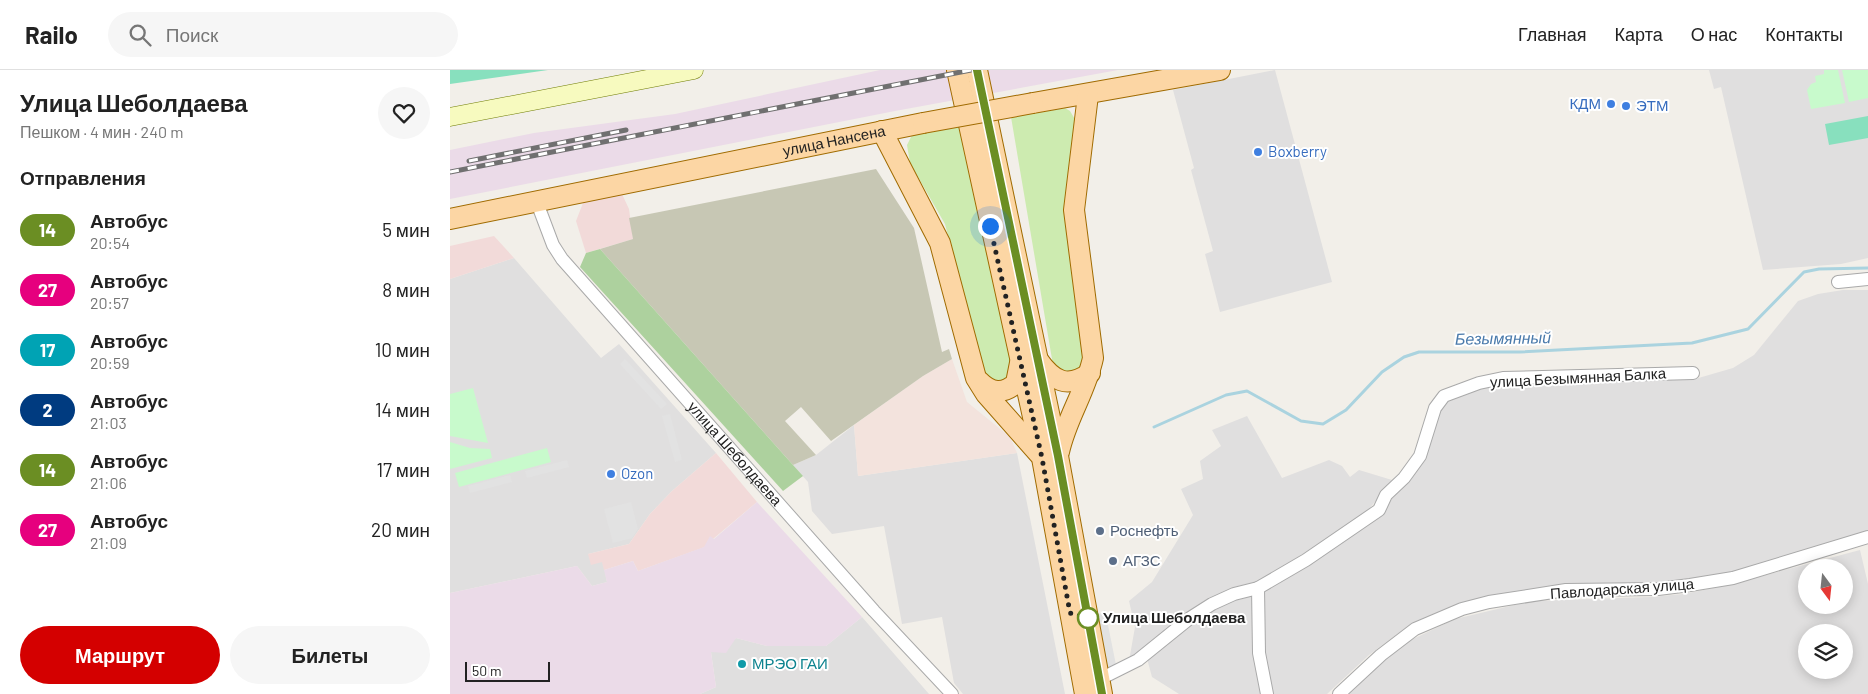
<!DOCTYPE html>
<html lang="ru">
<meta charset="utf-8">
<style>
:root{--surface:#fff;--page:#f6f6f6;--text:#222;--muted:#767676;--line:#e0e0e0;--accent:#d40000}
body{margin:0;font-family:Barlow,sans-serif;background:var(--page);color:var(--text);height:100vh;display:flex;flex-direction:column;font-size:19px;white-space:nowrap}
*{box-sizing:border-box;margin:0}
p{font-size:16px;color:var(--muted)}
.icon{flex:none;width:28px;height:28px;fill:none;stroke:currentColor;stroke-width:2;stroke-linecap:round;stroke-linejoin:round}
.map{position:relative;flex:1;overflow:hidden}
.sheet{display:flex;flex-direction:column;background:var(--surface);width:450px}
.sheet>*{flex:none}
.badge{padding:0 10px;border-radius:16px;font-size:18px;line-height:32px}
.needle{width:32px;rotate:165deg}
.buttons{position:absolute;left:1348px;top:489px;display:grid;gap:10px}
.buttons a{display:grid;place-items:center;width:55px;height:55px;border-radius:50%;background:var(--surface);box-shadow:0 2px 12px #0003;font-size:25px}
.scale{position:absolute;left:15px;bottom:12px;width:85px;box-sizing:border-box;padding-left:5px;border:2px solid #222;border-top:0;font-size:14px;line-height:18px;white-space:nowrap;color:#222;-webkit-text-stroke:4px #fff;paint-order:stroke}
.you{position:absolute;width:25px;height:25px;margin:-12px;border:4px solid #fff;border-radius:50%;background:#1a73e8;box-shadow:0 0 0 8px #1a73e833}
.map>.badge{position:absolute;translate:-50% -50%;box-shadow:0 0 0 2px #fff}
h2{padding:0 20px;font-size:19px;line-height:45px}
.round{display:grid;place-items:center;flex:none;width:52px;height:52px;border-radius:26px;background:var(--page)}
.summary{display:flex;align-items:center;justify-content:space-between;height:85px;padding:0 20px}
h1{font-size:24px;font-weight:600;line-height:38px}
.button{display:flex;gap:10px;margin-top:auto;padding:10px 20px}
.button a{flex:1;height:58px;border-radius:30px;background:var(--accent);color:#fff;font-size:20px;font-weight:600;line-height:58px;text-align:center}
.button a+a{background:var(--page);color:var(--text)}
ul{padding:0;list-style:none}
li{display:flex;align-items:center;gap:15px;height:60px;padding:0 20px}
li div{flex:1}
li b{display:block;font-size:19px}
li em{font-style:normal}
li .badge{min-width:55px;font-weight:700;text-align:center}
header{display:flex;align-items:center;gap:30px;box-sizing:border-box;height:70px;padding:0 25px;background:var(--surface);border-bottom:1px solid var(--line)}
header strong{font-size:24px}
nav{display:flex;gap:28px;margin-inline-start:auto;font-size:18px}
.search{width:350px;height:45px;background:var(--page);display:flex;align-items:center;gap:12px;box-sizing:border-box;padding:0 18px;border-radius:28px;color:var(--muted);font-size:19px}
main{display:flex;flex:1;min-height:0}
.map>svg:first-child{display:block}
.residential{fill:#e0dfdf;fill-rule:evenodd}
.commercial{fill:#f2dad9}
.industrial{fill:#ebdbe8}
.military{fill:#f3e3dd}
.construction{fill:#c7c7b4}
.grass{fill:#cdebb0}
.forest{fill:#add19e}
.park{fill:#c8facc}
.pitch{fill:#88e0be}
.parking{fill:#e2e2e2}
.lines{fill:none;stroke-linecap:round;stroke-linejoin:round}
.stream{stroke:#aad3df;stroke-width:3}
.street-casing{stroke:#a9a9a9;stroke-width:14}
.secondary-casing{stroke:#707d05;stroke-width:19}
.primary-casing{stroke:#a06b00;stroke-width:22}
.street{stroke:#fff;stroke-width:12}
.secondary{stroke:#f7fabf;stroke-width:18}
.primary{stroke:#fcd6a4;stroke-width:20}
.rail-casing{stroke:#707070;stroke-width:5}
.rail{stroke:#fff;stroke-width:3;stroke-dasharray:9;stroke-linecap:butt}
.primary-bridge-casing{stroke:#a06b00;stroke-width:22;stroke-linecap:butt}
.primary-bridge{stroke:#fcd6a4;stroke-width:20}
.line-casing{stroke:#fff;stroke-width:11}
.line{stroke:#6b8e23;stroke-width:8}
.walk{stroke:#222;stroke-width:5;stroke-dasharray:0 9}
.shop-dot{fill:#3f7fe0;stroke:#fff;stroke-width:2}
.service-dot{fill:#5c6f8a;stroke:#fff;stroke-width:2}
.stop-dot{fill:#fff;stroke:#6b8e23;stroke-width:2.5}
.culture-dot{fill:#0f9aa8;stroke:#fff;stroke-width:2}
.labels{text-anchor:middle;stroke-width:4;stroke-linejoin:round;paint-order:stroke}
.shop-label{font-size:15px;fill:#366cbe;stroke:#fff;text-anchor:start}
.street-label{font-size:15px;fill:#222;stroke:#fff}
.service-label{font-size:15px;fill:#4e5e75;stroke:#fff;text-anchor:start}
.stop-label{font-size:15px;font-weight:bold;fill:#222;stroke:#fff;text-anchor:start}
.culture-label{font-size:15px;fill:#0d838f;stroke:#fff;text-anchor:start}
.water-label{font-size:16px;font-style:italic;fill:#4a7aab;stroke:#fff}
</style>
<header>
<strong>Railo</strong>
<div class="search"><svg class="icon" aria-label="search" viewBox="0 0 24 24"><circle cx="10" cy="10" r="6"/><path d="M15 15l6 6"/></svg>Поиск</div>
<nav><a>Главная</a><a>Карта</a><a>О нас</a><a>Контакты</a></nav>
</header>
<main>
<section class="sheet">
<div class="summary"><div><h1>Улица Шеболдаева</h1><p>Пешком · 4 мин · 240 m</p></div><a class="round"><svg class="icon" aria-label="heart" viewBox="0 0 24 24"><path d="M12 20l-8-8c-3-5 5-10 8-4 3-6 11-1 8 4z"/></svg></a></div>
<h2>Отправления</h2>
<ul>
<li><span class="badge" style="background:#6b8e23;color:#fff">14</span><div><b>Автобус</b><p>20:54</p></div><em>5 мин</em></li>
<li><span class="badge" style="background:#e6007e;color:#fff">27</span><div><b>Автобус</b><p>20:57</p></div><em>8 мин</em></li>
<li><span class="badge" style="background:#00a3b4;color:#fff">17</span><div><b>Автобус</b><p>20:59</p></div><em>10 мин</em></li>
<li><span class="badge" style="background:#003b80;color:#fff">2</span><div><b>Автобус</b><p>21:03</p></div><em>14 мин</em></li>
<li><span class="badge" style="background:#6b8e23;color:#fff">14</span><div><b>Автобус</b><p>21:06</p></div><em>17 мин</em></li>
<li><span class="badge" style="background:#e6007e;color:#fff">27</span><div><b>Автобус</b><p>21:09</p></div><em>20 мин</em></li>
</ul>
<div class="button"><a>Маршрут</a><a>Билеты</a></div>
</section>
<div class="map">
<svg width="1418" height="624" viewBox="0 0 1418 624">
<rect width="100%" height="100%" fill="#f2efe9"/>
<path class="residential" d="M825 0 882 212 770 242 755 184 763 181 741 100 744 98 723 20Z
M1259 0H1418V188L1391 194 1313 200 1271 17 1264 19Z
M64 188 151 288 169 274 266 383 222 421 200 444 179 474 138 484 153 492 157 512 142 516 127 496 0 523V209Z
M1393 220H1418V471L1272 509 1106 522 1003 539 954 559 919 585 877 624H729L702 607 696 585 710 572 919 447 955 407 995 328 1053 311 1245 309 1283 298 1304 285 1348 231 1368 224Z
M797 346 832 408 879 390 892 396 900 407 909 400 942 410 916 443 800 518 679 591 685 557 679 531 702 512 743 445 731 419 753 409 750 391 771 376 762 360Z
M404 355 408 406 567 383 615 624H513L504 613 492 547 452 554 434 456 382 464 362 441 358 412 343 395 366 385Z
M1410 480 1418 514V624H899L927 594 961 570 1005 549 1081 531 1200 527 1233 524 1274 516ZM1356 498H1394V535H1356ZM1356 562H1394V600H1356Z
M412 547 479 624H250L266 617 261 582 286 568 317 576H376Z"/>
<path class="commercial" d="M172 124 179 139 183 169 136 183 126 151 133 133Z
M44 166 64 188 0 209V176Z
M266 383 307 432 263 469 260 467 255 477 188 501 183 491 154 500 152 492 141 495 138 484 179 474 200 444 222 421Z"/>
<path class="industrial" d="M430 0H668L445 41 0 129V80L84 63 225 44Z
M307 432 412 547 376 576H317L286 568 276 583 261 582 266 617 250 624H0V523L127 496 142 516 157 512 154 500 183 491 188 501 254 477 260 466 264 469Z"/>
<path class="military" d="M502 289 517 332 560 367 567 383 408 406 404 355 473 306Z"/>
<path class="construction" d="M426 99 464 158 492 282 499 279 502 289 473 306 381 371 351 337 335 351 366 385 343 395 150 179 183 169 179 148Z"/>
<path class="grass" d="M615 38 620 41 626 51 636 285 632 298 615 306 603 295 561 47Z
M517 55 565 301 549 317 534 303 495 154 460 93 457 75 462 65Z"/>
<path class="forest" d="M150 179 343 395 353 406 333 421 130 197 136 183Z"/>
<path class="park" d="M1374 0H1388L1395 33 1361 39 1357 20 1361 14 1366 12 1365 6 1374 4Z
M1392 0H1418V28L1399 32Z
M23 318 38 373 0 366V324Z
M0 372 20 378 40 379 42 388 0 399Z
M97 378 101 392 9 417 5 403Z"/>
<path class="pitch" d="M0 0H98L0 14Z
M1418 46V68L1379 75 1375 54Z"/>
<path class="parking" d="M175 289 217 334 211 339 170 294Z
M220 344 232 390 225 392 212 346Z
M117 390 119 397 77 408 75 401Z
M60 405 62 412 20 423 18 416Z
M181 432 188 459 182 468 163 473 154 439Z
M655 540 666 595 658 600 647 546Z"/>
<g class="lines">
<path class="stream" d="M704 357 776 325 797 321 851 351 873 354 896 340 932 302 954 287 969 282H1070L1242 273 1298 259 1354 202 1369 199 1418 198"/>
<g class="street-casing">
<g id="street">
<path id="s1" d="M86 130 103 175 112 189 424 541 502 624"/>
<path d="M1388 212 1418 209"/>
<path d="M808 518 809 583 817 624"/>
<path d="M650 609 688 590 740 548 762 534 784 524 808 518 856 490 929 440 936 425 954 408 970 386 985 338 994 326 1029 313 1053 308 1243 303"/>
<path d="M889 624 931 585 965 559 1012 539 1039 532 1116 520 1208 519 1240 515 1283 508 1418 467"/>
</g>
</g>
<g class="secondary-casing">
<path id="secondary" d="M0 47 244 0"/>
</g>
<g class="primary-casing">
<g id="primary">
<path d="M507 0 592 388 635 624"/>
<path d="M527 0 608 386 652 624"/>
<path d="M583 33 770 0"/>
<path d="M432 61 490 173 526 308 536 324 589 384"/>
<path id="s2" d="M0 149 473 53"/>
<path d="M588 290C603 311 617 319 640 303"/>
<path d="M529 311C541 323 553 325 566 313L570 293"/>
<path d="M609 382C616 349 636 321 643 288L624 140 638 25"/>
</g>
</g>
<use href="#street" class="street"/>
<use href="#secondary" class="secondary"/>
<use href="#primary" class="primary"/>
<g class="rail-casing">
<path id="rail" d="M19 91 176 60
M0 102 521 0"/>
</g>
<use href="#rail" class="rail"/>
<g class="primary-bridge-casing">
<path id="primary-bridge" d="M473 53 583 33"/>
</g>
<use href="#primary-bridge" class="primary-bridge"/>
</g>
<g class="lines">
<g class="line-casing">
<path id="line" d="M527 0 608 386 652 624"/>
</g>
<use href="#line" class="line"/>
<path class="walk" d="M540 156 592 388 620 543 638 548"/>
</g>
<g class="shop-dot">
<circle cx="1161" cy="34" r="5"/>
<circle cx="1176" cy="36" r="5"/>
<circle cx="808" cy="82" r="5"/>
<circle cx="161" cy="404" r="5"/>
</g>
<g class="service-dot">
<circle cx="650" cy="461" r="5"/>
<circle cx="663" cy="491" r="5"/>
</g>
<circle class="stop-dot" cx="638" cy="548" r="10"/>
<circle class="culture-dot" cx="292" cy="594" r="5"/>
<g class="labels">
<g class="shop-label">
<text x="1151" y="39" text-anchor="end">КДМ</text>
<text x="1186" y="41">ЭТМ</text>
<text x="818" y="87">Boxberry</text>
<text x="171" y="409">Ozon</text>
</g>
<g class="street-label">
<text dy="5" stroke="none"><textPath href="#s2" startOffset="392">улица Нансена</textPath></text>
<text transform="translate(1128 308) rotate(-3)" y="5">улица Безымянная Балка</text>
<text dy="5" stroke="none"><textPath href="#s1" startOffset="325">улица Шеболдаева</textPath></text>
<text transform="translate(1172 519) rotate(-4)" y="5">Павлодарская улица</text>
</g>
<g class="service-label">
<text x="660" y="466">Роснефть</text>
<text x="673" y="496">АГЗС</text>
</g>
<g class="stop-label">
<text x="653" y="553">Улица Шеболдаева</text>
</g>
<g class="culture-label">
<text x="302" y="599">МРЭО ГАИ</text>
</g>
<g class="water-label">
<text transform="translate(1053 268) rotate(-1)" y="6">Безымянный</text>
</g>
</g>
</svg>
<div class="buttons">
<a><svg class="needle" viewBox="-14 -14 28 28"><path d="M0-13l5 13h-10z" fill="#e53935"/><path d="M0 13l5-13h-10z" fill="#767676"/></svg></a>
<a><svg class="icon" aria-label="layers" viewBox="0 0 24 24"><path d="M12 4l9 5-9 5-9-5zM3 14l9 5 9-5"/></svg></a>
</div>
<div class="scale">50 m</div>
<div class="you" style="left:540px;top:156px"></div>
</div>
</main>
